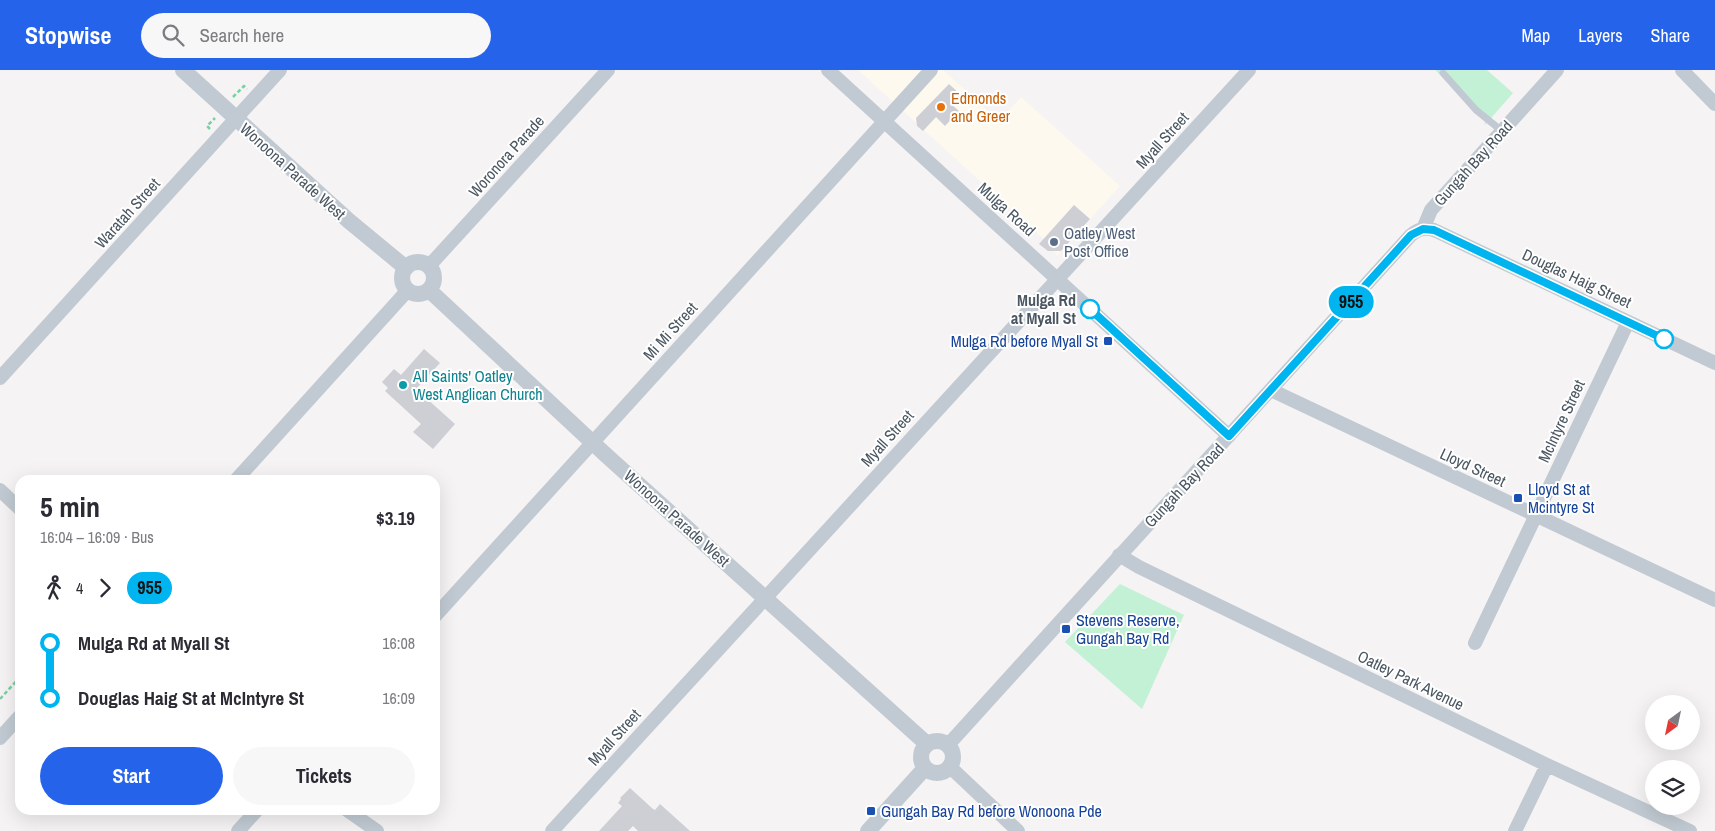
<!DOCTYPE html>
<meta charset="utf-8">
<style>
:root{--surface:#fff;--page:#f7f7f7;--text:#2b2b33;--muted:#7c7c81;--accent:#2563eb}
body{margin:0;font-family:"Archivo Narrow",sans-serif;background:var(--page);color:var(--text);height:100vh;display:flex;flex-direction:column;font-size:19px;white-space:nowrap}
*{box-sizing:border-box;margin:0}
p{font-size:16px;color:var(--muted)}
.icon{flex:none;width:28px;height:28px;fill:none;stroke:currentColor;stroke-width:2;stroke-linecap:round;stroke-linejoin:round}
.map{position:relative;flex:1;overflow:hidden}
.panel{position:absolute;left:15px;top:405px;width:425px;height:340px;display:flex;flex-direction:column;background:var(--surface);border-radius:15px;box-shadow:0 5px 20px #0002}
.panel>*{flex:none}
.badge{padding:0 10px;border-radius:16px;font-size:18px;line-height:32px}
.needle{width:32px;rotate:213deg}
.controls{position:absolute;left:1645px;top:625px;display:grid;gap:10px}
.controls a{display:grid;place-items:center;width:55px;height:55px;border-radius:50%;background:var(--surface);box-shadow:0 5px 20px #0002;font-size:25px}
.map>.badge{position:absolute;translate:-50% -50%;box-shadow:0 0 0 2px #fff}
.legs{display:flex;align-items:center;gap:8px;height:55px;padding:0 25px;font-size:16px}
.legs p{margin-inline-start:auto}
.headline{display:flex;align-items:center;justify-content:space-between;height:85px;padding:0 25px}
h1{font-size:28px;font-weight:700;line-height:38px}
.button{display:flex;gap:10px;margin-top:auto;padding:10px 25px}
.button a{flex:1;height:58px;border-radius:30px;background:var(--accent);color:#fff;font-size:20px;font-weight:700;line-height:58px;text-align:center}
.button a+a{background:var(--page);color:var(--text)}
ul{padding:0 25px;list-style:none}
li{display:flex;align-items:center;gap:18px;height:55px;font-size:19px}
li i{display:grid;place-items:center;width:8px;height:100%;margin:0 6px;background:currentColor}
li i::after{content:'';width:12px;height:12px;margin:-6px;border:4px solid;border-radius:50%;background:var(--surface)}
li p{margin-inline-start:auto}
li:first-child i{background:linear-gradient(#0000 50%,currentColor 0)}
li:last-child i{background:linear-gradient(currentColor 50%,#0000 0)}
header{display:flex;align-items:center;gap:30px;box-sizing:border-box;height:70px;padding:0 25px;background:var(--accent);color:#fff}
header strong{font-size:24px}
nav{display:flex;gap:28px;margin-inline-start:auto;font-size:18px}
.search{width:350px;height:45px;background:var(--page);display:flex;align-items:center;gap:12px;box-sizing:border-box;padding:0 18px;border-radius:28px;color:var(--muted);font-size:19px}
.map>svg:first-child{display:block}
.commercial{fill:#fdf9ef}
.green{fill:#c3f1d5}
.building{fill:#cdcfd5}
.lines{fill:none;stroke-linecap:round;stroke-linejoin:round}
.path{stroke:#7ad0a6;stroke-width:2.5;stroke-dasharray:4 2.5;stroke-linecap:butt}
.service{stroke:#c1cad2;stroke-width:7}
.minor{stroke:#c1cad2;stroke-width:14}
.tertiary{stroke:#c1cad2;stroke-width:16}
.line-1-casing{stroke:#fff;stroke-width:11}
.line-1{stroke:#00b5ef;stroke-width:8}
.food-dot{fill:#e8710a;stroke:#fff;stroke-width:2}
.service-dot{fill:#5c6f8a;stroke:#fff;stroke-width:2}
.stop-1-dot{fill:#fff;stroke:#00b5ef;stroke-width:2.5}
.transit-dot{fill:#1a4fb4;stroke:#fff;stroke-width:2}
.culture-dot{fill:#0f9aa8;stroke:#fff;stroke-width:2}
.labels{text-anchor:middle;stroke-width:4;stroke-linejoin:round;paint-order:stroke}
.food-label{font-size:16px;fill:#c56008;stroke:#fff;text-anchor:start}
.street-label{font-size:16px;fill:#4a5661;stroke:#fff}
.service-label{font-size:16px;fill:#4e5e75;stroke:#fff;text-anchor:start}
.stop-label{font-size:16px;font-weight:bold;fill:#4a5661;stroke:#fff;text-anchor:end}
.transit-label{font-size:16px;fill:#164399;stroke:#fff;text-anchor:start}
.culture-label{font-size:16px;fill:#0d838f;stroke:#fff;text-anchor:start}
</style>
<header>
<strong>Stopwise</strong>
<div class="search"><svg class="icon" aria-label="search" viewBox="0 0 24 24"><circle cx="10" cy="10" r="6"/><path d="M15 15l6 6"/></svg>Search here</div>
<nav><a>Map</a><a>Layers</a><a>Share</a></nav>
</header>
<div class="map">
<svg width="1715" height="761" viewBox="0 0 1715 761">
<rect width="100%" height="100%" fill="#f5f3f3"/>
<path class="commercial" d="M858 0H943L999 51 1021 27 1120 116 1057 186 1048 173Z"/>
<path class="green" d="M1435 0H1487L1513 23 1485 55 1484 46Z
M1120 514 1184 545 1142 639 1065 572Z"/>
<path class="building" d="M949 14 961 25 952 35 959 41 945 56 936 47 923 61 917 56 916 48Z
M1074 135 1090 149 1061 181H1048L1039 174Z
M424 279 440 293 416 319 455 354 433 379 413 362 421 354 385 321 388 318 382 312 394 299 401 305Z
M630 718 653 739 655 740 660 734 690 761H638L633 756 628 761H599L622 736 618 733 621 729 620 728Z"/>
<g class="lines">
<path class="path" d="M233 27 244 16 247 19
M210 59 207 56 215 48
M0 629 20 607"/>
<path class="service" d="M1443 3 1476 40 1502 61"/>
<path class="minor" d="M828 0 1229 366
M1682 0 1715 34
M1423 159 1431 140 1557 0
M429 196 608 0
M0 308 280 0
M1271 320 1715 530
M236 410 408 220
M0 420 20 439
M1119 485 1139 497 1547 695 1690 761
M435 546 931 0
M1475 573 1628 252
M0 668 20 646
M948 675 1411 165C1419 159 1425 157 1434 160L1715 293
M949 696 1018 761
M347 740 377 761
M238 761 257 740
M552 761 1249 0
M1515 761 1547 695"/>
<path class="tertiary" d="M183 0 349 151 406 198
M402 208a16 16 0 1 1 32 0a16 16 0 1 1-32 0Z
M429 220 607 386 927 674
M921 687a16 16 0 1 1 32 0a16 16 0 1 1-32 0Z
M868 761 925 698"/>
</g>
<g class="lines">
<g class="line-1-casing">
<path id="line-1" d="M1090 239 1229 366 1411 165 1423 159 1434 160 1664 269"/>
</g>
<use href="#line-1" class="line-1"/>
</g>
<circle class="food-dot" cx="941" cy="37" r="5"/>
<circle class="service-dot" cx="1054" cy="172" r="5"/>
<g class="stop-1-dot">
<circle cx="1090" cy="239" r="9"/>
<circle cx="1664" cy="269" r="9"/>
</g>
<g class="transit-dot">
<rect x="1103" y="266" width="10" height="10" rx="2.5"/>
<rect x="1513" y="423" width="10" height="10" rx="2.5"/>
<rect x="1061" y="554" width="10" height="10" rx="2.5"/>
<rect x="866" y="736" width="10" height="10" rx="2.5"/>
</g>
<circle class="culture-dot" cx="403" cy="315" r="5"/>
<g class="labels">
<g class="food-label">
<text x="951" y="34">Edmonds<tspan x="951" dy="18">and Greer</tspan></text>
</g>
<g class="street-label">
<text transform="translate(1162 70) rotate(-48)" y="6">Myall Street</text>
<text transform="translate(506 86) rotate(-48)" y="6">Woronora Parade</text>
<text transform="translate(1473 93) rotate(-48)" y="6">Gungah Bay Road</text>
<text transform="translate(293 101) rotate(42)" y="6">Wonoona Parade West</text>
<text transform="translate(1007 139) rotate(42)" y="6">Mulga Road</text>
<text transform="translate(127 143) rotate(-48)" y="6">Waratah Street</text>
<text transform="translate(1577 208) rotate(25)" y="6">Douglas Haig Street</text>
<text transform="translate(670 261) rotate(-48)" y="6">Mi Mi Street</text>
<text transform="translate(1561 351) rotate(-65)" y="6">McIntyre Street</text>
<text transform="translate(887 368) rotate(-48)" y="6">Myall Street</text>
<text transform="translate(1473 397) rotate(25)" y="6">Lloyd Street</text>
<text transform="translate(1184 415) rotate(-47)" y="6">Gungah Bay Road</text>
<text transform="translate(677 448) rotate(42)" y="6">Wonoona Parade West</text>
<text transform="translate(1411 610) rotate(26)" y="6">Oatley Park Avenue</text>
<text transform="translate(614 667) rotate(-48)" y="6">Myall Street</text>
</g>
<g class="service-label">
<text x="1064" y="169">Oatley West<tspan x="1064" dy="18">Post Office</tspan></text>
</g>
<g class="stop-label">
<text x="1076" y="236">Mulga Rd<tspan x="1076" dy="18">at Myall St</tspan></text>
</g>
<g class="transit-label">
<text x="1098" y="277" text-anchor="end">Mulga Rd before Myall St</text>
<text x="1528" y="425">Lloyd St at<tspan x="1528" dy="18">Mcintyre St</tspan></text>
<text x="1076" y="556">Stevens Reserve,<tspan x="1076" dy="18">Gungah Bay Rd</tspan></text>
<text x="881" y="747">Gungah Bay Rd before Wonoona Pde</text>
</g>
<g class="culture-label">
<text x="413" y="312">All Saints' Oatley<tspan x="413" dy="18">West Anglican Church</tspan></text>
</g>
</g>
</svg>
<div class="controls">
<a><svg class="needle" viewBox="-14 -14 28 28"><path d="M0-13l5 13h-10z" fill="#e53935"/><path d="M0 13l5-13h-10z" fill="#7c7c81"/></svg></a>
<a><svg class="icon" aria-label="layers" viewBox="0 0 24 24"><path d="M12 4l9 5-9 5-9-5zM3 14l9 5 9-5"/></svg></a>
</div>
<b class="badge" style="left:1351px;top:232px;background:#00b5ef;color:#111">955</b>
<section class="panel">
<div class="headline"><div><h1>5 min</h1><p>16:04 – 16:09 · Bus</p></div><b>$3.19</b></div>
<div class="legs"><svg class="icon" aria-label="walk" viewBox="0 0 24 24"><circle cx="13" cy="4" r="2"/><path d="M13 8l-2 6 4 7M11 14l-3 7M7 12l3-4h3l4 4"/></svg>4<svg class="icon" aria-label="forward" viewBox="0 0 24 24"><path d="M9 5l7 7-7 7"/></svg><b class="badge" style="background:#00b5ef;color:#111">955</b></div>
<ul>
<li><i style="color:#00b5ef"></i><b>Mulga Rd at Myall St</b><p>16:08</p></li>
<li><i style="color:#00b5ef"></i><b>Douglas Haig St at McIntyre St</b><p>16:09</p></li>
</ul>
<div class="button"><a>Start</a><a>Tickets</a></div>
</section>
</div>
